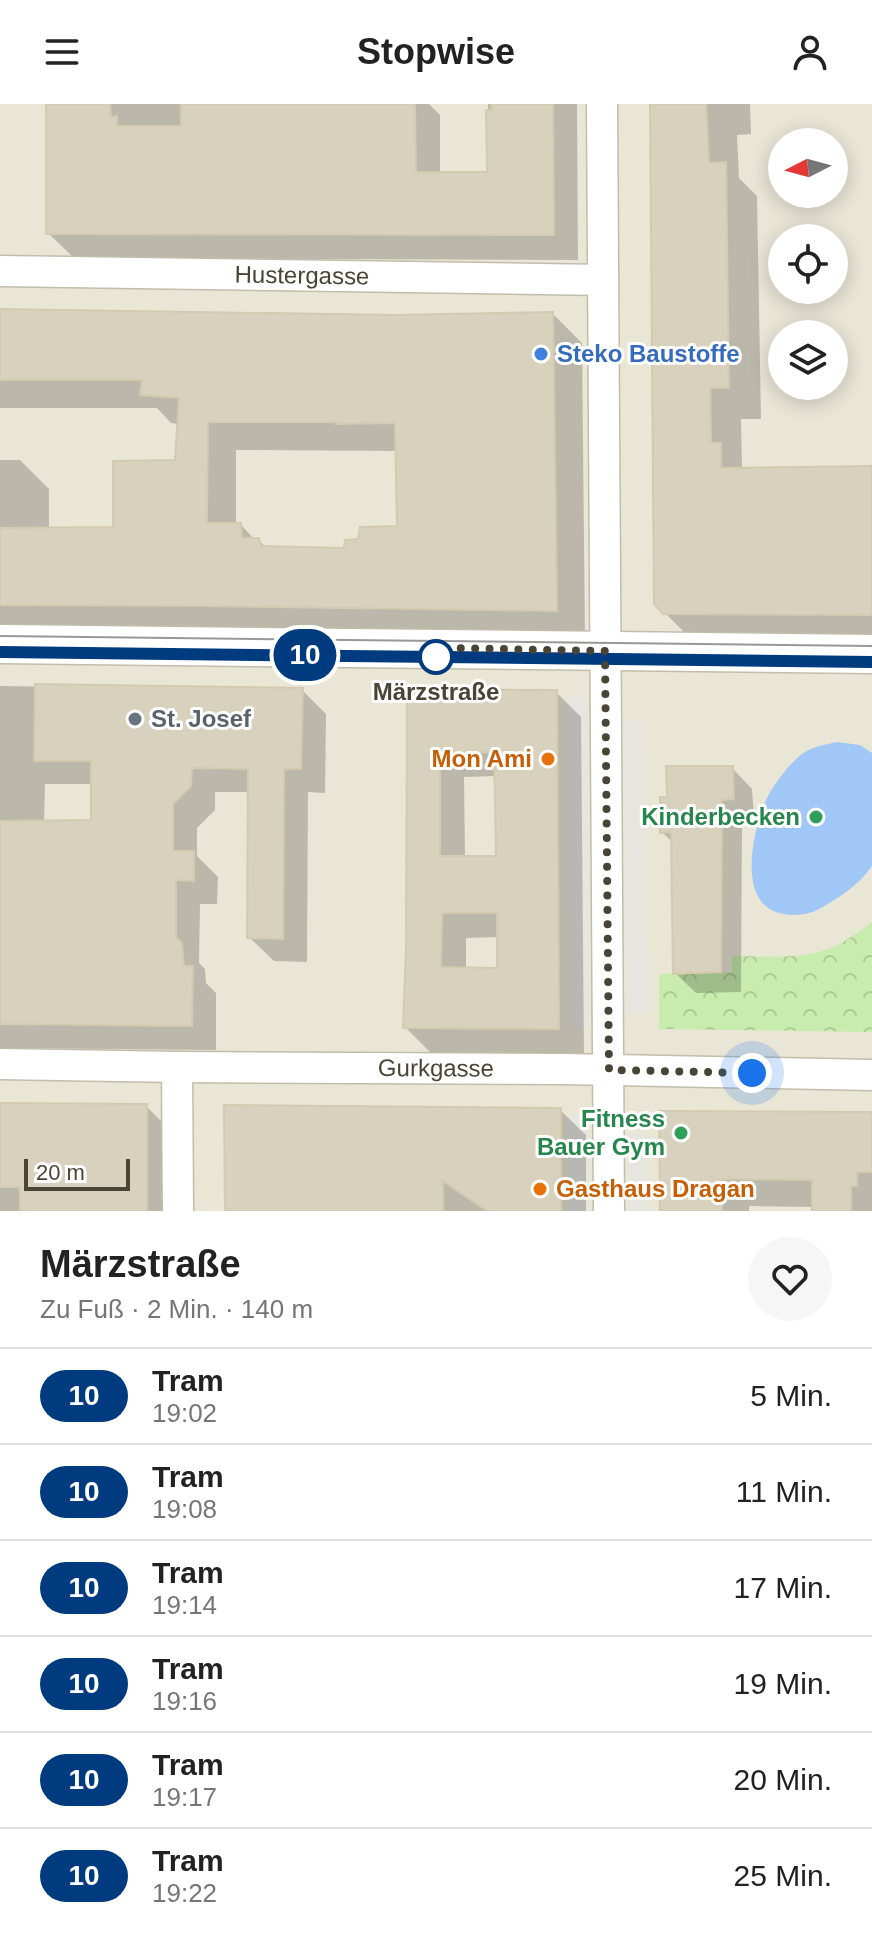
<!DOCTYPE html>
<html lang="de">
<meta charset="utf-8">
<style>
:root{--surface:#fff;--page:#f6f6f6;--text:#222;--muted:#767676;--line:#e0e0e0}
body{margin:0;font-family:Arial,sans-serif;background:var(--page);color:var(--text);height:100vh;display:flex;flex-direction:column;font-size:30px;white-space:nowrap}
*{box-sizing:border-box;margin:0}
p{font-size:26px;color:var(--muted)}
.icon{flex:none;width:44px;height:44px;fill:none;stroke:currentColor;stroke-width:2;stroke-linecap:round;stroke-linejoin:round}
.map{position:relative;height:1107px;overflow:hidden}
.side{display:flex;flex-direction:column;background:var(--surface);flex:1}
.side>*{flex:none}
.badge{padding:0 16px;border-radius:26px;font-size:28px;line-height:52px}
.needle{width:52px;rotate:264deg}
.controls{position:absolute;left:768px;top:24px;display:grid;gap:16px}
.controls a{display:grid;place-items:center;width:80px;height:80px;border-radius:50%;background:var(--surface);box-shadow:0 4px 20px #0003;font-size:40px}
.scale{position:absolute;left:24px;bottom:20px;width:106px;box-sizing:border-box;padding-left:8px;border:4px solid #494536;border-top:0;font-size:22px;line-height:28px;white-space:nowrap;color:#494536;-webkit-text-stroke:6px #fff;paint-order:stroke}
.you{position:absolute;width:40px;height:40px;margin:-20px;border:6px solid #fff;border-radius:50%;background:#1a73e8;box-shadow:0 0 0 12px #1a73e833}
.map>.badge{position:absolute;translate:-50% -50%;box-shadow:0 0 0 4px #fff}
.round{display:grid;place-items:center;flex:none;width:84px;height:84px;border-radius:42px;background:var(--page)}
.head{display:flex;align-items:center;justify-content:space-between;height:136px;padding:0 40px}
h1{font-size:38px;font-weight:700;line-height:60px}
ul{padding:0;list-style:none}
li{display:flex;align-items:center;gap:24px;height:96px;padding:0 40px;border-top:2px solid var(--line)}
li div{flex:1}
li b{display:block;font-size:30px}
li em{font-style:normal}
li .badge{min-width:88px;font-weight:700;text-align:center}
header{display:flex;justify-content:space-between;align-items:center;height:104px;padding:0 40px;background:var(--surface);font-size:36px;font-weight:700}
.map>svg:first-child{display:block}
.residential{fill:#eae6d6;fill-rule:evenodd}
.park{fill:url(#park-crowns)}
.parking{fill:#e6e5e0}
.water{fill:#a0c7f6}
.shadow{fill:#0003;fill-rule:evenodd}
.building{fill:#d8d1bd;stroke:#d3caaf;stroke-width:2;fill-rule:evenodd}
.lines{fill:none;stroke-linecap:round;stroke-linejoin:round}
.minor-casing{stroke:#c2bdaa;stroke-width:33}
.tertiary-casing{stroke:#c2bdaa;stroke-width:41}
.minor{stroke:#fff;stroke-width:30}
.tertiary{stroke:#fff;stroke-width:38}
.tram{stroke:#989898;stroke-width:2}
.line-casing{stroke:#fff;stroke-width:18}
.line{stroke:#003b80;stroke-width:12}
.walk{stroke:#494536;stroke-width:8;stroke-dasharray:0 14.4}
.shop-dot{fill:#3f7fe0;stroke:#fff;stroke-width:3}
.stop-dot{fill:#fff;stroke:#003b80;stroke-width:4}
.worship-dot{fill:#6b7280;stroke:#fff;stroke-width:3}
.food-dot{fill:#e8710a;stroke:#fff;stroke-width:3}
.leisure-dot{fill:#2e9e5b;stroke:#fff;stroke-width:3}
.labels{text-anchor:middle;stroke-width:6;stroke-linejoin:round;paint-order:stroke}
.street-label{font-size:24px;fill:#494536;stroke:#fff}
.shop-label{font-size:24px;font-weight:bold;fill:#366cbe;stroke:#fff;text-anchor:start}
.stop-label{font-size:24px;font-weight:bold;fill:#494536;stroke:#fff}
.worship-label{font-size:24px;font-weight:bold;fill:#5b616d;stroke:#fff;text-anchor:start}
.food-label{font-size:24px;font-weight:bold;fill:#c56008;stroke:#fff;text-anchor:end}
.leisure-label{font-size:24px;font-weight:bold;fill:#27864d;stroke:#fff;text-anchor:end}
</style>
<header><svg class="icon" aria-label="menu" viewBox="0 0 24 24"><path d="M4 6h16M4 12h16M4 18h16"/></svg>Stopwise<svg class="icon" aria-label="person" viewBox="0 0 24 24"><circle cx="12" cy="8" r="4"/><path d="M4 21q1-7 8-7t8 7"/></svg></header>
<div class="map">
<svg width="872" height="1107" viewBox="0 0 872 1107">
<defs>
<pattern id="park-crowns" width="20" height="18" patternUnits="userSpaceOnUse" patternTransform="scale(2)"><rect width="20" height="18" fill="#c7ecae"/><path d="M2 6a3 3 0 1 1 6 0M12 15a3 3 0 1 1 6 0" fill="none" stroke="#accc96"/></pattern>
</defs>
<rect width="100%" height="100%" fill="#f5f3e8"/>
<path class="residential" d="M0 0H872V1107H0ZM782 38H834V90H782ZM782 134H834V186H782ZM782 230H834V282H782Z"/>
<path class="park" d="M872 818V928L659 925V870L732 868V852C763 852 798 856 828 845 844 839 859 828 872 818Z"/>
<path class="parking" d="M567 593H586L589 923 570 924Z
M623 616H643L648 909H627Z
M567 1011H588L589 1107H569Z
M646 1029V1107H627L626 1030Z"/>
<path class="water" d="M837 638 860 641 872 649V762C859 781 839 794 819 805 808 811 796 812 784 810 736 803 752 729 765 699 770 684 790 659 802 650 813 642 825 641 837 638Z"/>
<path class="shadow" d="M47 0H429L440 11V70H489L488 0H577L578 156 74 154 48 129Z
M653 0H750L751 30 737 31 739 74 757 92 761 315H741L742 363 746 366 872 364V541H697L656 500Z
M0 207 396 213 553 210 582 239 585 535 0 528V356H20L49 385V426L115 425 176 358 179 320 171 319 157 304H0ZM236 346 397 347 399 424 360 436 346 446 266 444 259 436H255L241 421H236Z
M0 582 302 586 326 610 325 689 308 688 307 858 274 857 249 833 250 688H215V706L197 724V752L218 773 217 800H200L199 859 205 865 206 879 216 889V946L0 944ZM45 680H93V718H44Z
M409 587 556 588 581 613 584 950 430 948 405 923 408 844ZM496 672 498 754H465L464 673ZM499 833V866L466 865V834Z
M732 664 752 685 754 715H742L741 888 696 889 675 869 673 739 662 728 669 695Z
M0 1001 146 1002 176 1032V1107H0Z
M560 1006 586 1031V1107H227Z
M661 1009 872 1010V1107H814V1103L749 1102V1107H662Z"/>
<path class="building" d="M46 0H110L111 13 117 12V22H181V0H415L416 68H487L486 6H492L491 0H553L554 131 46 130Z
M650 0H706L709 59 726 58 729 284H710L711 339H721V364L872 362V511L663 510 654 500Z
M0 205 396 211 553 208 557 507 208 502 0 501V424L113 423V357L175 356 179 294 140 291 142 276H0ZM208 318H337L336 320 395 319 397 422 360 423 358 435 345 436 344 444 261 442 259 434H242L241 419H207Z
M35 580 303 584 301 665H284L283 835 247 834 248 665 192 664 191 682 173 700V747H194V777L176 776V833L182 839 184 862H193L192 922 0 920V717L91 716V657H34Z
M407 585 557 586 559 925 403 924 406 844ZM494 648 496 752H440V649ZM442 809H497V864L441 863Z
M666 662H733L734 695 722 696 721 868 673 870 671 728 660 729V693H667Z
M0 999 147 1000V1107H20V1083H0Z
M224 1001 561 1004V1107H487L443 1077V1107H225Z
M659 1007 872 1008V1068H857V1082H851V1107H812V1076L722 1075V1107H660Z"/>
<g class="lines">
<g class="minor-casing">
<g id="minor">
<path d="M602 0 609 1107"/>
<path id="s1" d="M0 167 603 176"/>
<path id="s2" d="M0 960 177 963 563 965 872 971"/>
<path d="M177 963 178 1107"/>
</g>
</g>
<g class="tertiary-casing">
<path id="tertiary" d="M0 540 872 550"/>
</g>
<use href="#minor" class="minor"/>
<use href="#tertiary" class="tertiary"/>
<path class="tram" d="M0 532 872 542
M0 548 872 558"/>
</g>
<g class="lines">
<g class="line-casing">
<path id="line" d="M0 548 872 558"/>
</g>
<use href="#line" class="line"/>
<path class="walk" d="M436 553 444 544 605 547 609 966 752 969"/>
</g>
<circle class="shop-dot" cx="541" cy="250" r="8"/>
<circle class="stop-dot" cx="436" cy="553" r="16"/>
<circle class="worship-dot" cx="135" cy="615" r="8"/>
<g class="food-dot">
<circle cx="548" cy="655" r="8"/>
<circle cx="540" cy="1085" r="8"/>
</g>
<g class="leisure-dot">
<circle cx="816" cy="713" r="8"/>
<circle cx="681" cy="1029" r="8"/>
</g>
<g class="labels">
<g class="street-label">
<text dy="8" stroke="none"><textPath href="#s1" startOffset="302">Hustergasse</textPath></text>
<text dy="8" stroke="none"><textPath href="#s2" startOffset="436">Gurkgasse</textPath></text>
</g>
<g class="shop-label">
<text x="557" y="258">Steko Baustoffe</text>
</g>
<g class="stop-label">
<text x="436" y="596">Märzstraße</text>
</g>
<g class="worship-label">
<text x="151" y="623">St. Josef</text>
</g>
<g class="food-label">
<text x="532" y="663">Mon Ami</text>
<text x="556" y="1093" text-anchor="start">Gasthaus Dragan</text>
</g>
<g class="leisure-label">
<text x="800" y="721">Kinderbecken</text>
<text x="665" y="1023">Fitness<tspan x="665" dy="28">Bauer Gym</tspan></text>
</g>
</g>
</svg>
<div class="controls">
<a><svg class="needle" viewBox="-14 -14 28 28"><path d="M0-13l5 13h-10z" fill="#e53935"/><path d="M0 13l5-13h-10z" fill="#767676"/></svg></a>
<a><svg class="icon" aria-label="locate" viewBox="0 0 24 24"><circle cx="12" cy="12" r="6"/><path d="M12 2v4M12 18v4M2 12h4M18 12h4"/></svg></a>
<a><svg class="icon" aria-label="layers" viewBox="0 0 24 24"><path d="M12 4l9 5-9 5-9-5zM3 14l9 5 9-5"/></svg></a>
</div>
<div class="scale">20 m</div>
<div class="you" style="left:752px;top:969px"></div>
<b class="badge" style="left:305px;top:551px;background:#003b80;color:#fff">10</b>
</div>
<section class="side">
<div class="head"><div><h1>Märzstraße</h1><p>Zu Fuß · 2 Min. · 140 m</p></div><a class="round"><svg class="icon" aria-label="heart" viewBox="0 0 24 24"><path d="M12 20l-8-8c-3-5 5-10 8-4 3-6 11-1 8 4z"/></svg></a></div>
<ul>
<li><span class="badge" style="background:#003b80;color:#fff">10</span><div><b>Tram</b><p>19:02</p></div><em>5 Min.</em></li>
<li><span class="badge" style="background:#003b80;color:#fff">10</span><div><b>Tram</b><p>19:08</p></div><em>11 Min.</em></li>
<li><span class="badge" style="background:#003b80;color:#fff">10</span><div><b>Tram</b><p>19:14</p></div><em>17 Min.</em></li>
<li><span class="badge" style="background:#003b80;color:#fff">10</span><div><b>Tram</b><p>19:16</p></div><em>19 Min.</em></li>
<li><span class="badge" style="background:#003b80;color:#fff">10</span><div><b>Tram</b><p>19:17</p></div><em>20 Min.</em></li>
<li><span class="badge" style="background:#003b80;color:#fff">10</span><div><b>Tram</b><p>19:22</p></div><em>25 Min.</em></li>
</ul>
</section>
